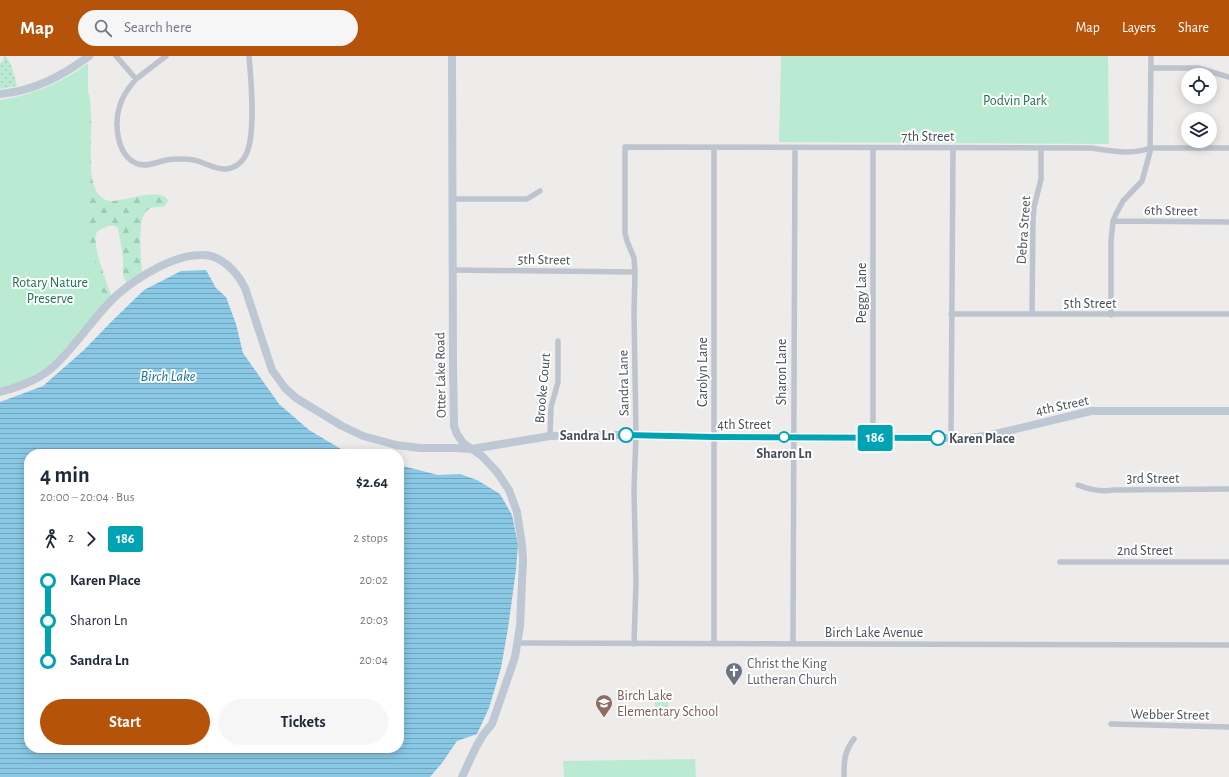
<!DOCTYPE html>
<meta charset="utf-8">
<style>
:root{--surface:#fff;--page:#f6f6f7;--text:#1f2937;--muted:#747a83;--accent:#b45309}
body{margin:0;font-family:"Alegreya Sans",sans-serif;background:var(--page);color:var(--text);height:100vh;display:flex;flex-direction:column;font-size:15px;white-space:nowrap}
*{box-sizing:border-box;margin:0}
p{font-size:13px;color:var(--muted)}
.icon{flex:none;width:22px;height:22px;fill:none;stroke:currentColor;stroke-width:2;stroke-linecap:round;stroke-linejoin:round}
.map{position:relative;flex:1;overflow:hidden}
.side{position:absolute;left:24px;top:393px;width:380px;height:304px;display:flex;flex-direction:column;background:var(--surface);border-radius:16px;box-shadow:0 2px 10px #0003}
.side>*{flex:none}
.badge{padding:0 8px;border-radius:3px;font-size:14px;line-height:26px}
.buttons{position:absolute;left:1181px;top:12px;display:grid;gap:8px}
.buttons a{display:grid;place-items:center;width:36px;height:36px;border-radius:50%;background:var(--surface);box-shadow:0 2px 10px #0003;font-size:20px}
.map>.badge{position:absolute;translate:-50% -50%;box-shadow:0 0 0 2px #fff}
.legs{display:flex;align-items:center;gap:6px;height:44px;padding:0 16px;font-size:13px}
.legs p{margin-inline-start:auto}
.overview{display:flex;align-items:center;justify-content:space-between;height:68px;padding:0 16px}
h1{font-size:22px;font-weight:600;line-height:30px}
.action{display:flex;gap:8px;margin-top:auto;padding:8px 16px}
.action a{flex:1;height:46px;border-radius:24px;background:var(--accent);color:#fff;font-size:16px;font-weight:600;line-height:46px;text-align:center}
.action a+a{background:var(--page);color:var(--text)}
ul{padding:0 16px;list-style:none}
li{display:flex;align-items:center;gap:14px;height:40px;font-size:15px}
li i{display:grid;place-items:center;width:6px;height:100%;margin:0 5px;background:currentColor}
li i::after{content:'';width:10px;height:10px;margin:-5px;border:3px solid;border-radius:50%;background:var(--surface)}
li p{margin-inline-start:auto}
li:first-child i{background:linear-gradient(#0000 50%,currentColor 0)}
li:last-child i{background:linear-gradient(currentColor 50%,#0000 0)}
header{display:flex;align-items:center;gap:24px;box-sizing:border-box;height:56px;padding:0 20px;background:var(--accent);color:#fff}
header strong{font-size:19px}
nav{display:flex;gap:22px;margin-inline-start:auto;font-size:14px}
.search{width:280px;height:36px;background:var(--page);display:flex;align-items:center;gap:10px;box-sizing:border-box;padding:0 14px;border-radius:22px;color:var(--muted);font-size:15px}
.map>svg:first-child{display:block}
.grass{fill:url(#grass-dots)}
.forest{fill:url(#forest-firs)}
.green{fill:#baebd2}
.water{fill:url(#water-rules)}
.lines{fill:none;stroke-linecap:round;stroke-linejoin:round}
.street{stroke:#bdc4cd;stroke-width:5.5}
.secondary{stroke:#bec7d4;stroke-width:8}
.line-1-casing{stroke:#fff;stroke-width:9}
.line-1{stroke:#00a3b4;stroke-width:6}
.stop-1-dot{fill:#fff;stroke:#00a3b4;stroke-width:2}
.labels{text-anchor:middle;stroke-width:4;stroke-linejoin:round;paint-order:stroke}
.park-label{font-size:14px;fill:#1b7350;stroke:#fff}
.street-label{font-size:14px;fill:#454d57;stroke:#fff}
.stop-label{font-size:14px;font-weight:bold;fill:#454d57;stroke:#fff;text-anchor:end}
.worship-label{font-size:14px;fill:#5b616d;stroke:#fff;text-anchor:start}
.education-label{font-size:14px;fill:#785e54;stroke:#fff;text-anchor:start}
.water-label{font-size:15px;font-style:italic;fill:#14719c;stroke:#fff}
</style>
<header>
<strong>Map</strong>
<div class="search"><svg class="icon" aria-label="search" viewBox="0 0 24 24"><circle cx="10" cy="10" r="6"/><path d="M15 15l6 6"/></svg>Search here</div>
<nav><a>Map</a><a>Layers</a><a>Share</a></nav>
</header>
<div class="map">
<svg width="1229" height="721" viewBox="0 0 1229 721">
<defs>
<pattern id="grass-dots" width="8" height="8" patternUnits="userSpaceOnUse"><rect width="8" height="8" fill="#baebd2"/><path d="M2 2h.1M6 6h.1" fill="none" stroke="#a1cbb6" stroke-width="1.8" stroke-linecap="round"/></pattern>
<pattern id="forest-firs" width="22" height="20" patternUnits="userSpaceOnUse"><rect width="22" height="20" fill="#baebd2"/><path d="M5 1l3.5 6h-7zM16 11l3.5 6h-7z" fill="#a1cbb6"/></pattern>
<pattern id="water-rules" width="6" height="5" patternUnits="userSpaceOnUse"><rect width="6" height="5" fill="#8ac9e6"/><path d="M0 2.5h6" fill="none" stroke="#73a5bd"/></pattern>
</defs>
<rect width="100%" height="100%" fill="#eeebeb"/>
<path class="grass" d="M4 0H6L12 11 17 30 0 33V7L2 6Z"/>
<path class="forest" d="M89 37C93 59 90 82 91 104 91 113 91 123 95 132 97 138 103 144 110 145 122 146 163 130 168 145L165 150C160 152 154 150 149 153 135 160 142 204 142 217L127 228 123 219V201L118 172C114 169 110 169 106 171 102 172 98 174 96 178 92 189 108 230 112 242L105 249 44 111Z"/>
<path class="green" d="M781 0H1108L1109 88 779 86Z
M88 7 89 180 105 249 61 297 48 310 27 323 0 333V44C33 39 61 27 88 7Z
M655 635 667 636 669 656 655 657Z
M695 703 696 721H564L563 705Z"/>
<path class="water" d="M206 214 216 232 226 241 236 268 243 297 279 348 309 374 346 396 356 398H29V692H399V409L438 419 460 418 477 424 500 438 512 459 518 489 516 514 508 572 501 612 489 652 477 678 457 685 442 707 430 721H0V346L43 330 84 294 112 265 144 234 181 215Z"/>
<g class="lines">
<path class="street" d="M116 0 136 23 166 0
M1151 12H1198L1229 21
M136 23C129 31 123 39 120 49 114 67 116 100 138 108 148 111 157 106 167 104 172 103 177 103 182 103 190 103 197 104 203 107 211 110 218 114 227 113 234 112 240 108 244 102 257 85 251 23 249 0
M452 143H527L540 135
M1113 165 1229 166
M453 214 635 216
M951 258H1229
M1032 258 1033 163 1034 151 1041 123V92
M1111 259V185L1113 165 1116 158 1123 145 1142 125 1150 96 1151 0
M550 380 551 351 558 326V285
M873 381V92
M951 382 953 92
M1078 429C1090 434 1101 436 1114 434L1229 433
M1060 506H1229
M518 587 1229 589
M634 588 636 526 634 433 636 379 634 257 635 216 634 202 627 185 625 177V91L1092 92C1109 95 1134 99 1150 92H1229
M714 588V92
M793 588 795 92
M1111 668 1229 671
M844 721C844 705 844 696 854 683"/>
<path class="secondary" d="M452 0 453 309 454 370 457 378 463 387 482 400 497 416 509 434 517 456 522 489 523 504 520 570 515 601 492 668 483 679 476 691 462 721
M0 38C34 35 62 20 89 0
M0 336C19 331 40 323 54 310 78 288 94 260 117 239 138 221 173 199 201 199 221 198 237 216 245 232L272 314 285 332 296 342 342 370 363 380 396 389 420 392H453L472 393 550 380 616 379 714 381 970 382 991 379 1091 355H1229"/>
</g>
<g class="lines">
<g class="line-1-casing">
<path id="line-1" d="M626 379 714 381 938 382"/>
</g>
<use href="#line-1" class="line-1"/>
</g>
<defs>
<g id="church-pin" transform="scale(0.9)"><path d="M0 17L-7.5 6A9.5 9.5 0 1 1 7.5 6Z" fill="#6b7280" stroke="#fff"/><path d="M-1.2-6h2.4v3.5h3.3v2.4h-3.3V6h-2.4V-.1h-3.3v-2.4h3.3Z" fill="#fff"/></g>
<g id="school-pin" transform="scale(0.9)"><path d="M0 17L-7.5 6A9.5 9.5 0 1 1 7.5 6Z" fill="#8d6e63" stroke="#fff"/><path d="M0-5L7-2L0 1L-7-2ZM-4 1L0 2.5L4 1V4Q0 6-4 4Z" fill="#fff"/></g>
</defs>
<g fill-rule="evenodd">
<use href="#church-pin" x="734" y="615"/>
<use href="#school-pin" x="604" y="647"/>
</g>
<g class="stop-1-dot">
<circle cx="626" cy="379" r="7"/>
<circle cx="784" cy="381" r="5"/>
<circle cx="938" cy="382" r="7"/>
</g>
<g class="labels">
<g class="park-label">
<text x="1015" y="49">Podvin Park</text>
<text x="50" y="231">Rotary Nature<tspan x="50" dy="16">Preserve</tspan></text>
</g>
<g class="street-label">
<text x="928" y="85">7th Street</text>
<text transform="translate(1171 154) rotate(1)" y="5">6th Street</text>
<text transform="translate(1023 174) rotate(-86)" y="5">Debra Street</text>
<text transform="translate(544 203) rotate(1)" y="5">5th Street</text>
<text transform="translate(861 237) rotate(-90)" y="5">Peggy Lane</text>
<text x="1090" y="252">5th Street</text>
<text transform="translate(702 316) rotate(-90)" y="5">Carolyn Lane</text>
<text transform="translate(781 316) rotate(-90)" y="5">Sharon Lane</text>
<text transform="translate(440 319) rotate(-91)" y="5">Otter Lake Road</text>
<text transform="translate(623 327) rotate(-91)" y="5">Sandra Lane</text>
<text transform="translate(542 332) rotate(-85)" y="5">Brooke Court</text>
<text transform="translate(1062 349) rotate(-12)" y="5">4th Street</text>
<text x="744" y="373">4th Street</text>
<text x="1153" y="427">3rd Street</text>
<text x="1145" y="499">2nd Street</text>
<text x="874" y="581">Birch Lake Avenue</text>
<text transform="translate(1170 658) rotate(1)" y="5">Webber Street</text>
</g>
<g class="stop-label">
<text x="615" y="384">Sandra Ln</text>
<text x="949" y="387" text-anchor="start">Karen Place</text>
<text x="784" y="402" text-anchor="middle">Sharon Ln</text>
</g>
<g class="worship-label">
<text x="747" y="612">Christ the King<tspan x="747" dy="16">Lutheran Church</tspan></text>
</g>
<g class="education-label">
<text x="617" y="644">Birch Lake<tspan x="617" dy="16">Elementary School</tspan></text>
</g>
<g class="water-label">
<text x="168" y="325">Birch Lake</text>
</g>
</g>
</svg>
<div class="buttons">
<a><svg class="icon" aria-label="locate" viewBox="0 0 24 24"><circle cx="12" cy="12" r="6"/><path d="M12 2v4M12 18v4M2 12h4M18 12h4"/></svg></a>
<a><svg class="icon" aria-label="layers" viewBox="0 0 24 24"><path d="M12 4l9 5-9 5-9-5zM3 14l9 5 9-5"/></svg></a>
</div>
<b class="badge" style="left:875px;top:382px;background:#00a3b4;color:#fff">186</b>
<section class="side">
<div class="overview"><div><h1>4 min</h1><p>20:00 – 20:04 · Bus</p></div><b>$2.64</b></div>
<div class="legs"><svg class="icon" aria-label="walk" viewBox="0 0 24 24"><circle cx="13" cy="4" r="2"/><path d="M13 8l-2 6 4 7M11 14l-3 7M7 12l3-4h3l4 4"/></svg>2<svg class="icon" aria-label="forward" viewBox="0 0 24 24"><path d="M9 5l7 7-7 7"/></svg><b class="badge" style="background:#00a3b4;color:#fff">186</b><p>2 stops</p></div>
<ul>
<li><i style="color:#00a3b4"></i><b>Karen Place</b><p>20:02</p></li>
<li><i style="color:#00a3b4"></i><span>Sharon Ln</span><p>20:03</p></li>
<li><i style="color:#00a3b4"></i><b>Sandra Ln</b><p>20:04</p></li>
</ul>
<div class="action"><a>Start</a><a>Tickets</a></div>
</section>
</div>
